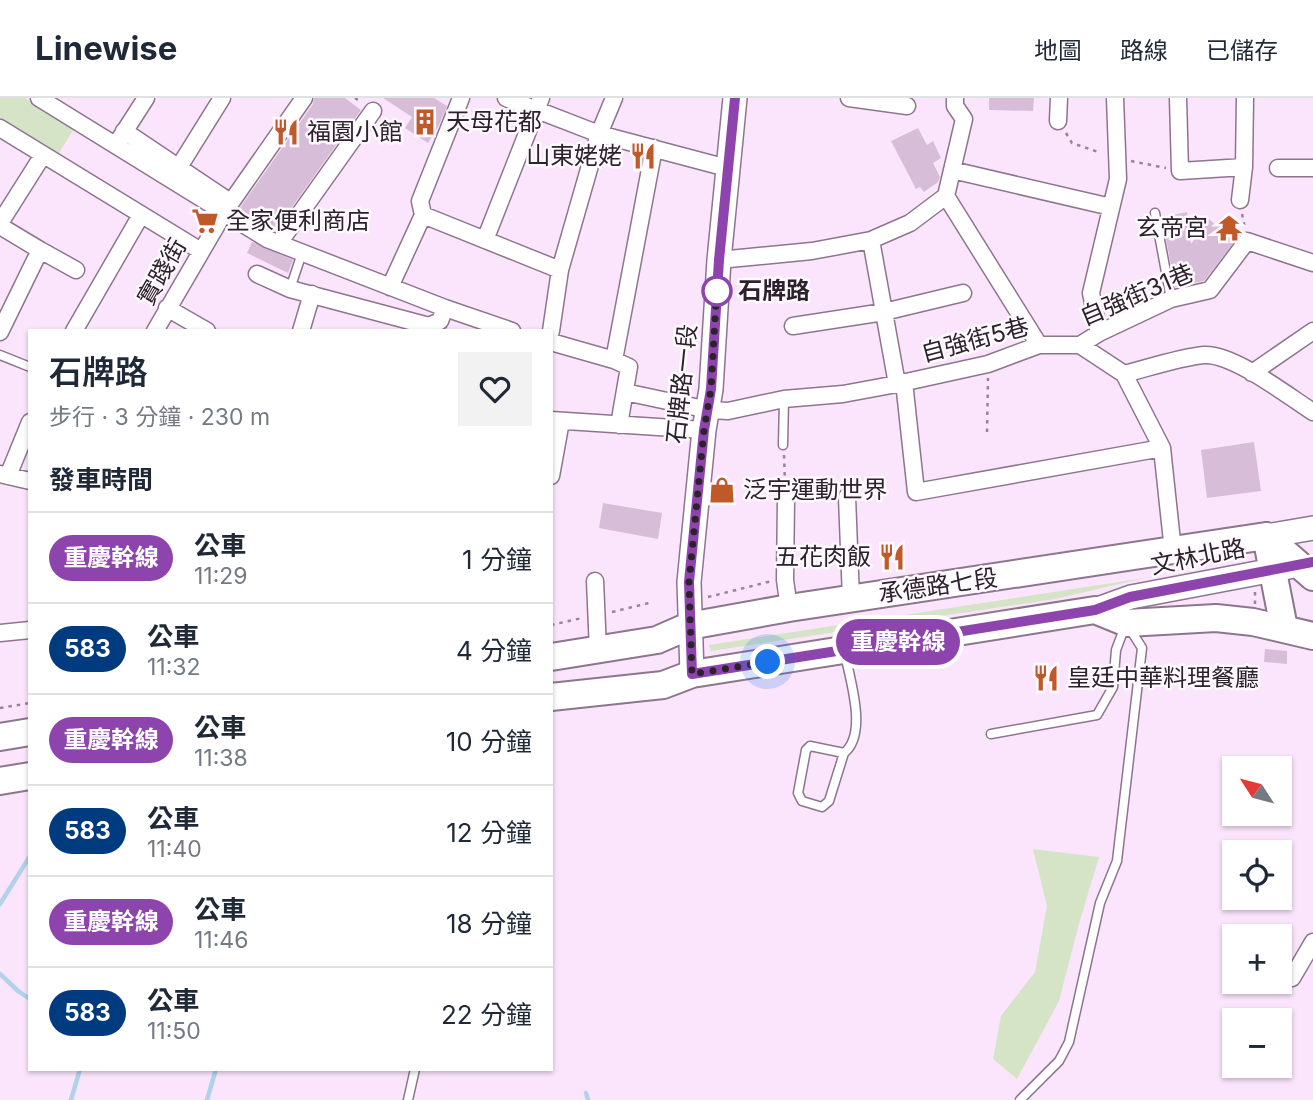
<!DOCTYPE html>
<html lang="zh-TW">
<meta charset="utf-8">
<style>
:root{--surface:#fff;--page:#f2f2f3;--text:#1f2937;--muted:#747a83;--line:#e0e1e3}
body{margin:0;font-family:Inter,"Noto Sans TC",sans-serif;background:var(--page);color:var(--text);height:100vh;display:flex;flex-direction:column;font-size:26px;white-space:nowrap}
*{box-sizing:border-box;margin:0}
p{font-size:23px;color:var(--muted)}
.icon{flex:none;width:38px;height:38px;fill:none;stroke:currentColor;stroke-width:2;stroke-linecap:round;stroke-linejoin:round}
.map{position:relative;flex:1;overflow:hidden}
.details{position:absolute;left:28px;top:231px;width:525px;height:742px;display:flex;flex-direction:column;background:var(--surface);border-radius:0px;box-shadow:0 2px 5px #0004}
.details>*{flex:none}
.badge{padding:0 14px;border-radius:23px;font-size:24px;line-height:46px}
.needle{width:46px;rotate:306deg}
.controls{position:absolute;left:1222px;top:658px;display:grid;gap:14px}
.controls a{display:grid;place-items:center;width:70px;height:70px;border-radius:0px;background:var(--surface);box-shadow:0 2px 5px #0004;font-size:35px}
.you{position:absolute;width:35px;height:35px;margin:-18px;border:5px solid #fff;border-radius:50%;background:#1a73e8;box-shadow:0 0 0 10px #1a73e833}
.map>.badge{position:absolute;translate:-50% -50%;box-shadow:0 0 0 4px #fff}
h2{padding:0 21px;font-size:26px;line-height:63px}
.round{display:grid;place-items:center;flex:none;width:74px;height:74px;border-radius:0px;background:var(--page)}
.head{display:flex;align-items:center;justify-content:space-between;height:119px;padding:0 21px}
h1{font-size:33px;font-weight:600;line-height:52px}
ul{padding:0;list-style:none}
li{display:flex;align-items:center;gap:21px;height:91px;padding:0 21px;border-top:2px solid var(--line)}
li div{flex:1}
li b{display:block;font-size:26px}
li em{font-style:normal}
li .badge{min-width:77px;font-weight:700;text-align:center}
header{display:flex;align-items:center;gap:42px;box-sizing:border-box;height:98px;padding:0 35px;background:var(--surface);border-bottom:2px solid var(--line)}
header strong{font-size:33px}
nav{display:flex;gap:38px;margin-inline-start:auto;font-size:24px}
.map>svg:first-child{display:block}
.green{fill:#d5e4c7}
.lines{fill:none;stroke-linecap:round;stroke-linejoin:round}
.stream{stroke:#b2d2eb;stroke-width:4.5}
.building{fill:#d8bdd9}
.lane-casing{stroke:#8d758e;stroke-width:11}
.street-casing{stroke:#8d758e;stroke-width:19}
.secondary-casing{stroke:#8d758e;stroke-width:26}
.primary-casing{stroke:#8d758e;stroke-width:30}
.path{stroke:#958595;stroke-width:2.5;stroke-dasharray:3.5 5;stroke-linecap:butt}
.lane{stroke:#fff;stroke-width:8}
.street{stroke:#fff;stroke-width:16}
.secondary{stroke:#fff;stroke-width:23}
.primary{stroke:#fff;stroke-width:26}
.line-casing{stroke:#fff;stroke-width:16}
.line{stroke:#8e44ad;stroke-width:10}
.walk{stroke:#2c222c;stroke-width:7;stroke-dasharray:0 12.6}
.stop-dot{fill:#fff;stroke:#8e44ad;stroke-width:3.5}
.labels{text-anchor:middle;stroke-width:5;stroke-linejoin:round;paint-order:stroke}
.poi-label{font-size:24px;fill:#2c222c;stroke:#fef9fe;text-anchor:start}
.street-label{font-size:24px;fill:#2c222c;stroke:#fef9fe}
.stop-label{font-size:24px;font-weight:bold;fill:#2c222c;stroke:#fef9fe;text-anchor:start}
</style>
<header>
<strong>Linewise</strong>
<nav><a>地圖</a><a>路線</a><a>已儲存</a></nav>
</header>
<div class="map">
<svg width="1313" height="1002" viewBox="0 0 1313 1002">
<rect width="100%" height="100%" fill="#fbe5fc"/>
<path class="green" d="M0 0H25L74 31 57 58 0 22Z
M1145 480 1055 501 711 553 709 547Z
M1033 751 1099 759 1079 826 1059 903 1017 981 993 961 1001 918 1035 874 1047 808Z"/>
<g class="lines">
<path class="stream" d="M0 806 30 758
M0 876 18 893 30 901
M586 995 588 1002
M71 1002 80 971
M207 1002 216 971"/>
</g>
<path class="building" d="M314 0H345L361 12 275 133 239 111 313 6Z
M383 0H434L447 8 439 27 428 45 405 30 412 19Z
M989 0H1034L1033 13 989 12Z
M918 30 927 47 933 43 941 60 933 65 940 79 938 84 924 94 920 89 916 91 891 43Z
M1187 114 1191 146 1209 121 1216 127 1221 120 1242 134 1204 183 1175 189 1162 119Z
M252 144 293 162 288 175 247 155Z
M1254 344 1261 393 1207 400 1201 352Z
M603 405 662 415 658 441 599 430Z
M1265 551 1287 553V566L1264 564Z"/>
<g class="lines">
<g class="lane-casing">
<path id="lane" d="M1155 115 1171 201
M290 191 302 155
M0 257 30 269
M783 347 784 301
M991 636 1097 617 1113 589 1116 552 1125 528
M844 655 810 648 806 652 798 695 802 703 822 709 829 703 844 655C868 636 850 582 845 556
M408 1002 415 971
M1020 1002 1059 963 1069 944 1100 805 1117 763 1142 550 1130 531"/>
</g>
<g class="street-casing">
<path id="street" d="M39 0 267 141 445 210 512 233
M506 0 599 36 727 70
M849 0 907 8
M1178 0 1180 73 1244 69
M1058 23 1059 0
M0 30 201 153
M124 33 224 100 225 113
M119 42 146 0
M179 69 222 0
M1278 70H1313
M952 72 1111 109
M946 98 1039 247
M1240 102 1244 69 1245 0
M423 117 560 172
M0 125 43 57
M0 128 40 152 0 234
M485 142 541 0
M871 142 897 286
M279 145 373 13
M40 152 76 172
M719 162 812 153 871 142 910 125 946 98 964 21 955 8V0
M257 176 290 191 429 228 440 223 445 210
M390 189 423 117 420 103 461 0
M167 210 207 233
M793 228 884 214 963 195
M74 233 141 117
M155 233 225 113 304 0
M301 233 312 196
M551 233 560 172 599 36 614 0
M1099 235 1091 195 1118 81 1115 0
M551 244 614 262 629 269 619 327
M1080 247 1099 235 1171 201 1210 192 1247 143 1313 165
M614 262 654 50
M1252 275 1313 233
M1124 276 1162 350 1173 453
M904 284 916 394 1162 350
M625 294 709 312 728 313 784 301 843 296 897 286 988 266 1039 247H1080L1124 276C1148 270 1181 259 1204 257 1233 255 1288 298 1313 314
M551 322 704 332
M0 376 30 383
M8 378 30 324
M551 378 561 323
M847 399 851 501
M786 400 785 482 789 510
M595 483 598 552
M0 535 30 532
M1292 880 1313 844"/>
</g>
<g class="secondary-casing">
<path id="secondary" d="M1266 438 1313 430
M1095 512 1131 499 1289 469
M692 576 689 484 704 332 711 291 719 162 735 0"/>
</g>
<g class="primary-casing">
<path id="primary" d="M1266 438 1284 530
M1266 438 1313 479
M551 559 657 542 689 528 789 510 1266 438
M551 599 663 587 692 576 1095 512 1127 525 1216 520 1253 524 1313 538
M0 639 30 634
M0 683 30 678"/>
</g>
<path class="path" d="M355 0 362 5
M1066 35 1072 45 1101 55
M1131 63 1166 70
M1242 116 1245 130
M987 334 988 280
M784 357 785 385
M708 499 772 483
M1255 506V492
M612 514 653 504
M551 527 582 520
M0 610 30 605"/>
<use href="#lane" class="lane"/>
<use href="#street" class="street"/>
<use href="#secondary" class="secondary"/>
<use href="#primary" class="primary"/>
</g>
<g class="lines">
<g class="line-casing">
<path id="line" d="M735 0 719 162 711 291 704 332 689 484 692 576 1095 512 1130 499 1313 464"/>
</g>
<use href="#line" class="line"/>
<path class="walk" d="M717 193V188L711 291 704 332 689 484 692 576 768 564"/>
</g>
<defs>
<g id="building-bare" transform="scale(2.1)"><path d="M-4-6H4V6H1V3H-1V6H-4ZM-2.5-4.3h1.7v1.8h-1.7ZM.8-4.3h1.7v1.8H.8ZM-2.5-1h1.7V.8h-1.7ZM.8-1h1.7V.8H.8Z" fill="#bf5a28" stroke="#fef9fe" stroke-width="2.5" paint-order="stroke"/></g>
<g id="restaurant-bare" transform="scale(2.1)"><path d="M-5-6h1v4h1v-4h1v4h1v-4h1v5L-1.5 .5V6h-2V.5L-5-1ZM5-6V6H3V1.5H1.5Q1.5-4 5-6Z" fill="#bf5a28" stroke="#fef9fe" stroke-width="2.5" paint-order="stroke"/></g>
<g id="supermarket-bare" transform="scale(2.1)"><path d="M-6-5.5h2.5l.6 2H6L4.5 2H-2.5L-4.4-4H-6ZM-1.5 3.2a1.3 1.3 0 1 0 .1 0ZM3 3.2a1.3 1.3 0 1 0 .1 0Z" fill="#bf5a28" stroke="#fef9fe" stroke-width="2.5" paint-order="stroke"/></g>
<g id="temple-bare" transform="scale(2.1)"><path d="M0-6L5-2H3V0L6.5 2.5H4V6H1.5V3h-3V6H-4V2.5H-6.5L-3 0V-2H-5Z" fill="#bf5a28" stroke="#fef9fe" stroke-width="2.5" paint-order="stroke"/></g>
<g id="shop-bare" transform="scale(2.1)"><path d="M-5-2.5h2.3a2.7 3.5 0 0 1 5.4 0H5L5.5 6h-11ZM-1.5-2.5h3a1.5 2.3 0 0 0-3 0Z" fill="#bf5a28" stroke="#fef9fe" stroke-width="2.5" paint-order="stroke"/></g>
</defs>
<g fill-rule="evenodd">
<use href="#building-bare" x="425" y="24"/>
<use href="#restaurant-bare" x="286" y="34"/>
<use href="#restaurant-bare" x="643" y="58"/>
<use href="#supermarket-bare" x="205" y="123"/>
<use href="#temple-bare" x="1229" y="130"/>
<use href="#shop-bare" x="722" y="392"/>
<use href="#restaurant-bare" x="892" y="459"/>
<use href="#restaurant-bare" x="1046" y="580"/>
</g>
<circle class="stop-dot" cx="717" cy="193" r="14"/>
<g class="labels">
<g class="poi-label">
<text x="446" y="32">天母花都</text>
<text x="307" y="42">福園小館</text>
<text x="622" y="66" text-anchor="end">山東姥姥</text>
<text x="226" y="131">全家便利商店</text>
<text x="1208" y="138" text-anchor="end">玄帝宮</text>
<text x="743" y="400">泛宇運動世界</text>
<text x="871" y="467" text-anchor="end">五花肉飯</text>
<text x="1067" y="588">皇廷中華料理餐廳</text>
</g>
<g class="street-label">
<text transform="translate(162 174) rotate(-60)" y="8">實踐街</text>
<text transform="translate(1137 197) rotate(-23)" y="8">自強街31巷</text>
<text transform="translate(975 242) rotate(-15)" y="8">自強街5巷</text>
<text transform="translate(682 286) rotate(-84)" y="8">石牌路一段</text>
<text transform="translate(1198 459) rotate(-11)" y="8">文林北路</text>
<text transform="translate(938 488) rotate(-8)" y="8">承德路七段</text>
</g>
<g class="stop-label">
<text x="738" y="201">石牌路</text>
</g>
</g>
</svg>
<div class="controls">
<a><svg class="needle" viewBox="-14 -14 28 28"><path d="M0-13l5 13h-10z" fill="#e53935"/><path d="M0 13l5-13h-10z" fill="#747a83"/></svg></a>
<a><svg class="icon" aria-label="locate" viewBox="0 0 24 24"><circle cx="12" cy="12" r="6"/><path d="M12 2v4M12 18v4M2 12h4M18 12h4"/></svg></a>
<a>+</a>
<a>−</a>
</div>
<div class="you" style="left:768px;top:564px"></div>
<b class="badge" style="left:898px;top:544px;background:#8e44ad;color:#fff">重慶幹線</b>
<section class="details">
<div class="head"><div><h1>石牌路</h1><p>步行 · 3 分鐘 · 230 m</p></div><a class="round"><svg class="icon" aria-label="heart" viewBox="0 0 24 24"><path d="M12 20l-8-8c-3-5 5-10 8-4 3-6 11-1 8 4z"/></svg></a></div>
<h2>發車時間</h2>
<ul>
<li><span class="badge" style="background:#8e44ad;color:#fff">重慶幹線</span><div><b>公車</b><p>11:29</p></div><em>1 分鐘</em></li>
<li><span class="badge" style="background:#003b80;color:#fff">583</span><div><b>公車</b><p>11:32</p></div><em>4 分鐘</em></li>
<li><span class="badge" style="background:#8e44ad;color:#fff">重慶幹線</span><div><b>公車</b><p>11:38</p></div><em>10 分鐘</em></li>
<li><span class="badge" style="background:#003b80;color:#fff">583</span><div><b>公車</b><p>11:40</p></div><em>12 分鐘</em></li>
<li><span class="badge" style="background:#8e44ad;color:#fff">重慶幹線</span><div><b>公車</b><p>11:46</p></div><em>18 分鐘</em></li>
<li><span class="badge" style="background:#003b80;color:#fff">583</span><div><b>公車</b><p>11:50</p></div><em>22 分鐘</em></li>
</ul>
</section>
</div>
